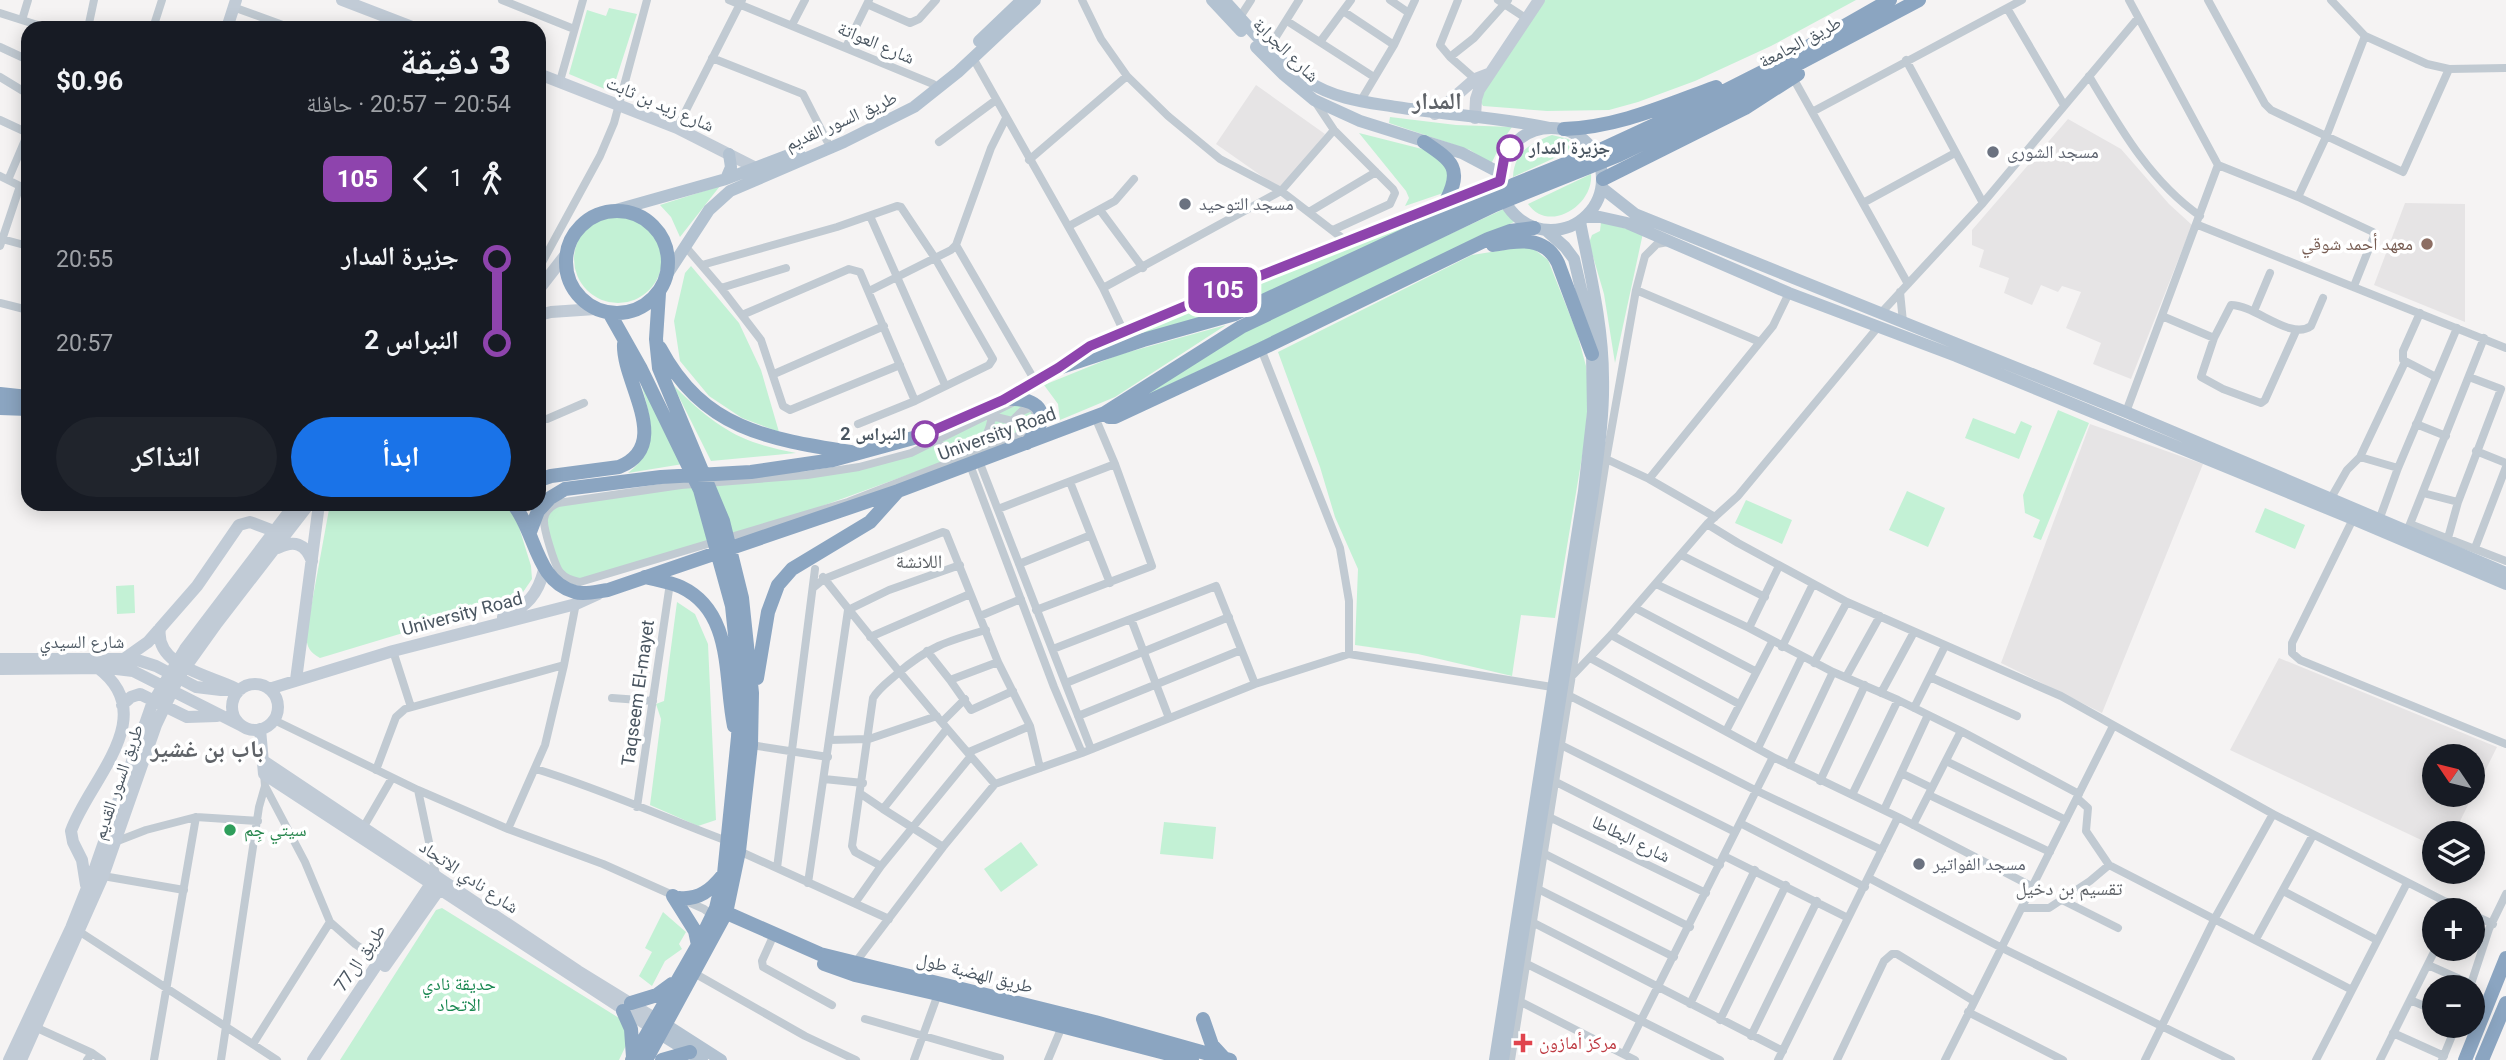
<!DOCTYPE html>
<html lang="ar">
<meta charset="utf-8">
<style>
:root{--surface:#171b24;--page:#20242c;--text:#f1f3f6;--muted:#9ea1a6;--accent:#1a73e8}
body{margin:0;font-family:Roboto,"Noto Naskh Arabic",sans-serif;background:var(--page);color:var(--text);direction:rtl;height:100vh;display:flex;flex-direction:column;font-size:26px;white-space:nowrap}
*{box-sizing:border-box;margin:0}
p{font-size:23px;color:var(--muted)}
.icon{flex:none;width:38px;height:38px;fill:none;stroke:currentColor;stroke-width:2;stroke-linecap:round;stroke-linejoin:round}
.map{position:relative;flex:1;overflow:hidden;direction:ltr}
.panel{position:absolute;left:21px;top:21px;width:525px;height:490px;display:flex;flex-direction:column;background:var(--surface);border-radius:21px;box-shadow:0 4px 18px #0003;direction:rtl}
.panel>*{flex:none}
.badge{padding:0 14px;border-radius:10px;font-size:24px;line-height:46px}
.needle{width:46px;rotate:305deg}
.fabs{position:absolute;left:2422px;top:744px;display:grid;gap:14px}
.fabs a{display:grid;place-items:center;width:63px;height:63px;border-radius:50%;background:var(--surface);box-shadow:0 4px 18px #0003;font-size:35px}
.map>.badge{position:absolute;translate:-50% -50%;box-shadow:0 0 0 4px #fff}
.legs{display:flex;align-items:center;gap:10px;height:77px;padding:0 35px;font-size:23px}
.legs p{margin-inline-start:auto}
.summary{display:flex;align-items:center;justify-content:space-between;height:119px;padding:0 35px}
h1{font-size:38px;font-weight:800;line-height:52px}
.cta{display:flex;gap:14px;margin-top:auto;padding:14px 35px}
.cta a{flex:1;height:80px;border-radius:42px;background:var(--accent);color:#fff;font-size:28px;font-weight:800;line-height:80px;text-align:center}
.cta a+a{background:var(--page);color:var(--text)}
ul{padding:0 35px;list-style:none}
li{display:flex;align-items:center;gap:24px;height:84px;font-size:26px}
li i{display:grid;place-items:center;width:10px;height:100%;margin:0 9px;background:currentColor}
li i::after{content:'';width:18px;height:18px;margin:-9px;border:5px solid;border-radius:50%;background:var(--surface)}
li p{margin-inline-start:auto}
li:first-child i{background:linear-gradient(#0000 50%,currentColor 0)}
li:last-child i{background:linear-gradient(currentColor 50%,#0000 0)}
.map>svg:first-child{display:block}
.education{fill:#e6e4e5;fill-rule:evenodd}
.green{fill:#c3f1d5}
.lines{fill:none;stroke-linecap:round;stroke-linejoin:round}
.street{stroke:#c1cad2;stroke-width:8}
.secondary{stroke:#c1cbd6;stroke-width:12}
.primary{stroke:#b3c2d1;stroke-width:12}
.highway{stroke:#8ba5c1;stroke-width:14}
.line-1-casing{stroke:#fff;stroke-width:16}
.line-1{stroke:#8e44ad;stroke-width:10}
.stop-1-dot{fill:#fff;stroke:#8e44ad;stroke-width:3.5}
.worship-dot{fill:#6b7280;stroke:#fff;stroke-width:2.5}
.education-dot{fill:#8d6e63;stroke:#fff;stroke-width:2.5}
.leisure-dot{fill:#2e9e5b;stroke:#fff;stroke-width:2.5}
.health-dot{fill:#e0444e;stroke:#fff;stroke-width:2.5}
.labels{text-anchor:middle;stroke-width:7;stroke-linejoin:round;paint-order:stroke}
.street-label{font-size:18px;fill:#4a5661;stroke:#fff}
.stop-label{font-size:18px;font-weight:bold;fill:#4a5661;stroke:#fff;text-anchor:start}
.worship-label{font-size:18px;fill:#5b616d;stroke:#fff;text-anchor:start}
.education-label{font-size:18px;fill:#785e54;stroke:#fff;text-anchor:end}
.leisure-label{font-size:18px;fill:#27864d;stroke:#fff;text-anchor:start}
.park-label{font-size:18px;fill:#17864f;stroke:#fff}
.health-label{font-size:18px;fill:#be3a42;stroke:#fff;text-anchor:start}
.neighbourhood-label{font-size:19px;fill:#5f6368;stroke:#fff}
.district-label{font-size:24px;font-weight:bold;fill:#5f6368;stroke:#fff}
</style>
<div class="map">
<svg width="2506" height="1060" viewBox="0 0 2506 1060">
<rect width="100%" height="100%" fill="#f5f3f3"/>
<path class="education" d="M1256 85 1325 134 1283 191 1216 144Z
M2068 119 2121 149 2169 204 2192 225 2131 379 2093 364 2101 343 2066 328 2081 292 2062 286 2058 292 2041 285 2032 305 2004 293 2009 278 1979 267 1984 250 1972 245V230Z
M2405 203 2465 204V322L2374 285Z
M2090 424 2203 464 2102 713 2001 663Z
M2279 658 2497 747 2454 833H2434V846L2230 750ZM2473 756V794H2434V756Z"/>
<path class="green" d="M1544 0H1856L1771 46 1695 81 1638 102 1609 110 1547 111 1483 106 1479 99Z
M609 8 637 14 612 92 569 74 587 10 606 16Z
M1390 117 1456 125 1512 127 1503 140 1491 164 1470 150 1389 123Z
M1359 133 1434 152 1449 161V191L1405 206 1409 198 1406 191Z
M1552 135 1568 139 1578 147 1513 177C1514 152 1531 143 1552 135Z
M1591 174C1594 205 1549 234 1528 204Z
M720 186 680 237 671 217 660 205Z
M1491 188 1239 309 1116 345 1131 332Z
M1504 209 1514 222 1349 301 1136 400 1247 328Z
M574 259a44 44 0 1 1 88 0a44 44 0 1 1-88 0Z
M1601 222 1643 233 1615 363 1604 294 1589 243 1592 235 1600 231Z
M1530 246 1548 260 1577 333 1586 366 1589 388 1585 439 1555 618 1521 615 1512 676 1418 654 1355 645 1358 569 1335 517 1320 467 1278 352 1472 255Z
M691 266 739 323 761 370 779 432 742 418 709 396 680 361 674 321 685 273Z
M1226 325 1115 397 1060 420 1058 404 1044 385 1118 355Z
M641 383 683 464 628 473C662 447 650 418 641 383Z
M673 385C696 408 722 431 753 442 767 447 782 450 796 453L711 461Z
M1013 403 1031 408 1034 419 1032 427 1020 434 759 529 575 582 555 569 543 523 551 508 563 502 831 470 897 457Z
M2058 410 2089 423 2041 540 2033 537 2040 520 2025 513 2023 495Z
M1973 418 2015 434 2021 421 2032 426 2019 459 1965 438Z
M1907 491 1945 508 1928 547 1889 530Z
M1746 500 1792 520 1782 544 1735 523Z
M330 504H505L514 511 531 566 532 579 519 598 320 658C309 652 307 647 306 635Z
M2265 508 2305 525 2295 549 2255 532Z
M134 585 135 613 117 614 116 586Z
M677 602 695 614 708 644 716 820 698 826 650 805 661 719 656 704 664 701Z
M1164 822 1216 827 1213 859 1160 854Z
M1021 842 1038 865 1001 892 984 869Z
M442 908 619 1018 630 1037 619 1060H340L436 910Z
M663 912 686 932 679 944 682 949 665 961 652 986 639 976 652 952 645 948Z"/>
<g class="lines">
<path class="street" d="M502 0 574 29
M729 0 933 84
M1082 0 1101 39 1127 76 1168 116 1220 159 1281 191 1346 241
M1390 0 1409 13
M1458 0 1440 45 1450 57 1475 79
M1498 0 1527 19
M2129 0 2218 165 2298 197 2373 232 2374 236 2354 286
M2208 0 2265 104 2271 110 2403 172 2449 69
M2331 0 2365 36 2427 64 2449 69 2506 68
M867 4 910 23 919 19 936 0
M233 7 291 28
M2007 8 2064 105
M1343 11 1394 45
M0 13 47 28
M1240 17 1251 0
M22 20 28 0
M1287 21 1374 77
M792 25 805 0
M88 28 94 0
M153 28 162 0
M1320 42 1351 0
M0 47 28 60
M846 47 869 0
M1269 48 1299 0
M1450 57 1474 38 1508 0
M712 58 803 94 827 141
M973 58 1103 288 1124 332
M1906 60 1983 203
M1792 76 1908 284
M2089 76C2120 128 2150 181 2200 216
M0 77 28 94
M560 81 583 0
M1360 102 1394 45 1415 0
M1316 103 1334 130 1393 189 1395 193 1390 204 1333 230
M1812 112 2022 0
M0 120 28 133
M677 128 742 0
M939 142 996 100
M1029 160 1127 76
M0 176 20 186 0 246
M8 180 28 133
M2298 197 2326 137 2365 36
M1863 203 1955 153
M1100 210 1143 268
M1309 212 1376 172
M870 216 945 385
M2198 225 2506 348
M1069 226 1115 201 1134 179
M2 239 28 246
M956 245 1035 381
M685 246 721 288 761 340 783 406 790 410 900 365
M702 265 837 227 897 206 901 207 935 258 993 359 989 365 915 401
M539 268 600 156 614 123 647 0
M721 288 786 268
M1103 288 1281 191 1334 130
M1636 290 1760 342 1649 479
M869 291 951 250 956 245 991 148 1006 118
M1900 292 1903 322
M0 303 28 310
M2254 311 2270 273
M1881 313 1983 203 2138 18
M2420 313 2403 351V360L2436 377
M742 315 849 269 860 272 915 401 858 424
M2162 316 2214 338
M2296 331 2265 400 2261 403 2223 389 2201 377 2214 338 2231 305C2255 305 2291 341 2311 326L2323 298
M1760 342 1773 326 1789 293
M1261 349 1340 548 1349 601V654
M774 374 884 326
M1025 401 1033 406 1037 419 1028 432 848 502 580 582C572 580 566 579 560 572 555 566 543 528 544 519 545 512 551 506 558 503L681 485 807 475 859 467 911 453 1014 402Z
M2126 412 2218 165
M539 419H547L584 403
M2416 424 2446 436
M988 432 1005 437 1012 421
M936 442C952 453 976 453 987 433 990 428 991 422 992 416L1012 421 1022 411 1036 405
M2476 451 2506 463
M2360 457 2398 468
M1604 458 1649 479 1715 517
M979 461 1091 749
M970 465 1054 687 1082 753
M1070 482 1110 583
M2423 493 2458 502
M2331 498 2347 470 2360 457 2405 362
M998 509 1115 464
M2353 519 2292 643V653L2300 660 2506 744
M2378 523 2398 468 2457 328
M1707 524 1738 543 1847 602 2061 696 2273 814 2462 910
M2410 524 2484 338
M2409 526 2410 524 2506 561
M2448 538 2458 502 2501 389 2469 377
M2475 548 2506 467
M1681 555 1765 597
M1019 564 1091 535
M823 577C879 648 936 717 995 784
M1656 584 1749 628 1833 672 1898 700 1961 731 2079 794
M813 588 824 579 943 532 946 533 998 662 1030 726 1040 768
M1635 608 1755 671
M1036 610 1152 566 1115 464 1095 417
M980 616 1021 599
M1131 619 1169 718
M1749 628 1779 566
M1611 635 1739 704
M870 637 970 594
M1782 647 1813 584
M1053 649 1216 586 1255 684
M393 651 411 707
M927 651 950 680 998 662
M1590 658 1773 757 1898 817 2033 887
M1814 663 1847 602
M1573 675 1611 635 1707 524 1738 496 1878 327
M1846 677 1880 616
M1930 677 2017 716
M950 680 971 710 1013 691
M1066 683 1229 617
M1881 693 1914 632
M1570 696 1755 790 1882 850
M612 698 653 701
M1914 708 1945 646
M1078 716 1241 650
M274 720 418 790 508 829 603 864 704 909 713 916
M942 722 965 699
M1726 731 1772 642
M829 740 869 739 937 716
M751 745 828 757
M1561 745 1735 832
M1758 748 1802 657
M969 752 1030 726
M1946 761 2066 820
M1789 765 1833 672
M536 769C601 789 663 817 727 841
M376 770 396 717 405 709 564 665 576 603
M1901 773 1932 788
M824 779 863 783
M1554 781 1720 865
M1820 781 1865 685
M265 786 305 862 330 922 355 944 379 960
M418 790 436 875
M861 794 883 809
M1852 795 1898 700
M1929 795 2050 852
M2077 798 2088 808 2086 831 2109 865 2352 990
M637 807 670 583
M1884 810 1928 715
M1545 815 1706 893
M1740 823 1865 887
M1913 825 1961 731
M363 828 392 778
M508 829 545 745 564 665
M115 842 146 830 196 817 258 821
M943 847 883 809 946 730
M739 851 889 919
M1543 853 1690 927
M1724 856 1848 918
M881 866 855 852 852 846 873 698C879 688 888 682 897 674 928 647 947 641 986 630
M777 868 815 569
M103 876 184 890
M1869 878 2002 948 2231 1060
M808 883 848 610 889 590 960 565
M1538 889 1674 957
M2283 891 2377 940
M2062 900 2118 928
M855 903 881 866 971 756
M2022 908H2049L2090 881 2109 865
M2473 915 2493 924
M1532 922 1783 1051
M77 930 277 1060
M2256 939 2313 835
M771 941 762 961 763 967 832 1005
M855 963 943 847 995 784 1082 753 1255 684 1349 654 1552 687
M1525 963 1720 1060
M2428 965 2471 984
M694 973 805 1036 856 1060
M2470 987 2489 929 2506 894
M2410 1000 2434 1010
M1519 1001 1635 1060
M1690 1004 1755 870
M1968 1012 2063 1060
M865 1019 1000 1058
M1720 1020 1786 885
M37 1028 92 1053
M2393 1033 2444 1056
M1751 1036 1817 901
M253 1044 330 922
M1624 1054 1773 757
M87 1060 92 1053 102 1060
M154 1060 196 817
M221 1060 259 807 265 786 264 774
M914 1060 938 994
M1048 1060 1063 1024
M1511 1060 1606 460 1636 290 1645 256 1657 244 1668 242
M1778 1060 1898 817
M1837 1060 1884 961 1892 954H1897L1974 1001
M1945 1060 2113 726
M2145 1060 2215 918 2273 814
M2316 1060 2407 883
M2380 1060 2436 948
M2442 1060 2456 1026"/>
<path class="secondary" d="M342 0 415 28
M227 28 236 0
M539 74 677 128 756 168 760 172
M1435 114 1475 79 1488 74
M1475 118 1476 99 1479 90 1539 0
M539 289 567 253
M539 315 551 312 595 309
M278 548C294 540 305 543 312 561
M503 617C527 607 538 594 544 570
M160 628C154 666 209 675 235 688
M0 659H134L156 666 196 687 221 690 241 689
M124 659 148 642 197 586 239 525 250 522 274 531
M0 669 108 668 133 671 246 728
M296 680 319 504
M232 707a23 23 0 1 1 46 0a23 23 0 1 1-46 0Z
M269 689 393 651 576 604 598 594
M122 705 131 697 140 694 187 717 217 716
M260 729 264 774 652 1028
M265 762 578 971 656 1019
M86 885 82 860 73 842 71 831C89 780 162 716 98 668
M385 966 443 884
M9 1060 71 928 95 868 152 704 185 649 295 504
M21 1060 103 876 156 725 175 685 182 672 217 623 309 504
M313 1060 434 879"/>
<path class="primary" d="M1212 0 1241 31
M1224 0C1250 28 1276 61 1309 82 1335 99 1366 102 1396 107 1447 115 1499 117 1550 128
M979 41 1022 0
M1256 47 1284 75 1314 100 1360 121 1462 153 1500 173
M1500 179a51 51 0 1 1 102 0a51 51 0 1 1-102 0Z
M726 179 731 167 729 154
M1602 188 1635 214 2126 412 2506 573
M616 210 726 179 799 151
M1586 217H1600L1627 223 1789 293 1956 356 2353 519 2506 584
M668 273 709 210 730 191 844 142 914 107 958 72 1035 0
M660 1021 721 1060
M652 1029 702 1060
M1495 1060 1584 491 1593 412 1592 354 1584 302 1574 259 1565 247 1547 231
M1503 1060 1593 492C1598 454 1604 416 1603 378 1603 325 1590 273 1580 222"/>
<path class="highway" d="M1564 129C1619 127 1666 105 1716 87
M1424 142C1452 161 1463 168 1446 201
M1603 179 1745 108 1798 74
M566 262a51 51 0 1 1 102 0a51 51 0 1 1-102 0Z
M1493 245C1519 240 1545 236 1558 263L1592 354
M610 314 641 369 700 490 732 606 740 683 738 737 724 874 716 908 698 945 632 1060
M660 348C703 429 768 439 851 452
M1073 358 1090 346 1214 294 1500 181
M0 394 28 397
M1005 399C1021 398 1047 401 1040 424 1038 431 1031 438 1027 443
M0 408 28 409
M1106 414 1109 417H1115L1261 349 1488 239 1510 231 1534 228
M539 480 551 476 619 467C674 445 622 382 624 344
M513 504C536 531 535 581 575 592 585 595 598 591 608 590L898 491 1105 413 1241 327 1495 205 1619 155 1698 117 1919 0
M530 532 538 511 550 498 565 489 661 477 751 472 833 460 917 437 1003 400 1058 368 1143 340 1235 314 1513 185 1602 149 1695 106 1774 66 1890 0
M645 577C657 580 670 582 681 587 734 612 724 678 734 726
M757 678 768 612 778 585 792 569 870 522 897 492
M673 896 695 931 698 945
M679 898C699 900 711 890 723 875
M720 910 820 954 1095 1022 1230 1060
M824 964 855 975 938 994 1192 1060
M631 1003 657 995 672 984
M623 1011 631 1029 633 1057
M1203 1019 1212 1045 1223 1057
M646 1060 726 913 739 851 751 745 752 693 742 598 723 521 659 368 656 339 659 293
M662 1060 690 1052
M2465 1060 2506 958
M2482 1060 2506 1003"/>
</g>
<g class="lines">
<g class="line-1-casing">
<path id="line-1" d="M925 434 1003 400 1058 368 1090 346 1214 294 1500 181 1504 159 1510 148"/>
</g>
<use href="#line-1" class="line-1"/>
</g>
<g class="stop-1-dot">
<circle cx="1510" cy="148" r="12"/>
<circle cx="925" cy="434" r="12"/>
</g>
<g class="worship-dot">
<circle cx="1993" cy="152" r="7"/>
<circle cx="1185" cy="204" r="7"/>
<circle cx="1919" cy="864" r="7"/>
</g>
<circle class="education-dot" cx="2427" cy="244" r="7"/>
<circle class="leisure-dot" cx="230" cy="830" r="7"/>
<path class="health-dot" d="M1519.5 1032.5h7v7h7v7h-7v7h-7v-7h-7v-7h7z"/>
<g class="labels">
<g class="street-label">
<text transform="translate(1800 42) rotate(-28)" y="6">طريق الجامعة</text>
<text transform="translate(876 43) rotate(23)" y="6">شارع العواتة</text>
<text transform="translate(1286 50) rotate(44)" y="6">شارع الجرابة</text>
<text transform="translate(660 104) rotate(23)" y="6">شارع زيد بن ثابت</text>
<text transform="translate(841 121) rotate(-24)" y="6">طريق السور القديم</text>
<text transform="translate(997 434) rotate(-20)" y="6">University Road</text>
<text transform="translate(462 614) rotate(-15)" y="6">University Road</text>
<text x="82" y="648">شارع السيدي</text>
<text transform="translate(638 693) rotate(-82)" y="6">Taqseem El-mayet</text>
<text transform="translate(118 782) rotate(-71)" y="6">طريق السور القديم</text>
<text transform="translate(1631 839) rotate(26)" y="6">شارع البطاطا</text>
<text transform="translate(469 877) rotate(34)" y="6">شارع نادي الاتحاد</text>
<text transform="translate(360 958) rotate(-56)" y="6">طريق ال77</text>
<text transform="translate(975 973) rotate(14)" y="6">طريق الهضبة طول</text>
</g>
<g class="stop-label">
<text x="1529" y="154">جزيرة المدار</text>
<text x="906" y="440" text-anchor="end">النبراس 2</text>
</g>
<g class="worship-label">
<text x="2007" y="158">مسجد الشورى</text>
<text x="1199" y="210">مسجد التوحيد</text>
<text x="1933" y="870">مسجد الفواتير</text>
</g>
<g class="education-label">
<text x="2413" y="250">معهد أحمد شوقي</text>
</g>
<g class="leisure-label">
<text x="244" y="836">سيتي جِم</text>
</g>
<g class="park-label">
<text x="459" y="990">حديقة نادي<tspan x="459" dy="21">الاتحاد</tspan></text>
</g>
<g class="health-label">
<text x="1539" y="1049">مركز أمازون</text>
</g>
<g class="neighbourhood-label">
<text x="919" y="568">اللانشة</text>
<text x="2069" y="895">تقسيم بن دخيل</text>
</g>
<g class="district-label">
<text x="1437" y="109">المدار</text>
<text x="207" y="757">باب بن غشير</text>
</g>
</g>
</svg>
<div class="fabs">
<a><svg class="needle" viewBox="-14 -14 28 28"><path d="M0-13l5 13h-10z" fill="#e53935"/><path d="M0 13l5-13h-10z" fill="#9ea1a6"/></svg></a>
<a><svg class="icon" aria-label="layers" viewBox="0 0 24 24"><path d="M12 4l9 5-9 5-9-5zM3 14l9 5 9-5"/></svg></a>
<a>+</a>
<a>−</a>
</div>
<b class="badge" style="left:1223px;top:290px;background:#8e44ad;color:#fff">105</b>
<section class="panel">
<div class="summary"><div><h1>3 دقيقة</h1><p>20:54 – 20:57 · حافلة</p></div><b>$0.96</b></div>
<div class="legs"><svg class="icon" aria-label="walk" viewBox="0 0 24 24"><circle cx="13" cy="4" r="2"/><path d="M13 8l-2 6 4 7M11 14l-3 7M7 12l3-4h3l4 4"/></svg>1<svg class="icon" aria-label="back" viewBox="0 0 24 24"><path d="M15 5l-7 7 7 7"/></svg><b class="badge" style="background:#8e44ad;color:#fff">105</b></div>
<ul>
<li><i style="color:#8e44ad"></i><b>جزيرة المدار</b><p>20:55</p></li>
<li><i style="color:#8e44ad"></i><b>النبراس 2</b><p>20:57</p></li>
</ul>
<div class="cta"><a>ابدأ</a><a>التذاكر</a></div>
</section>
</div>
